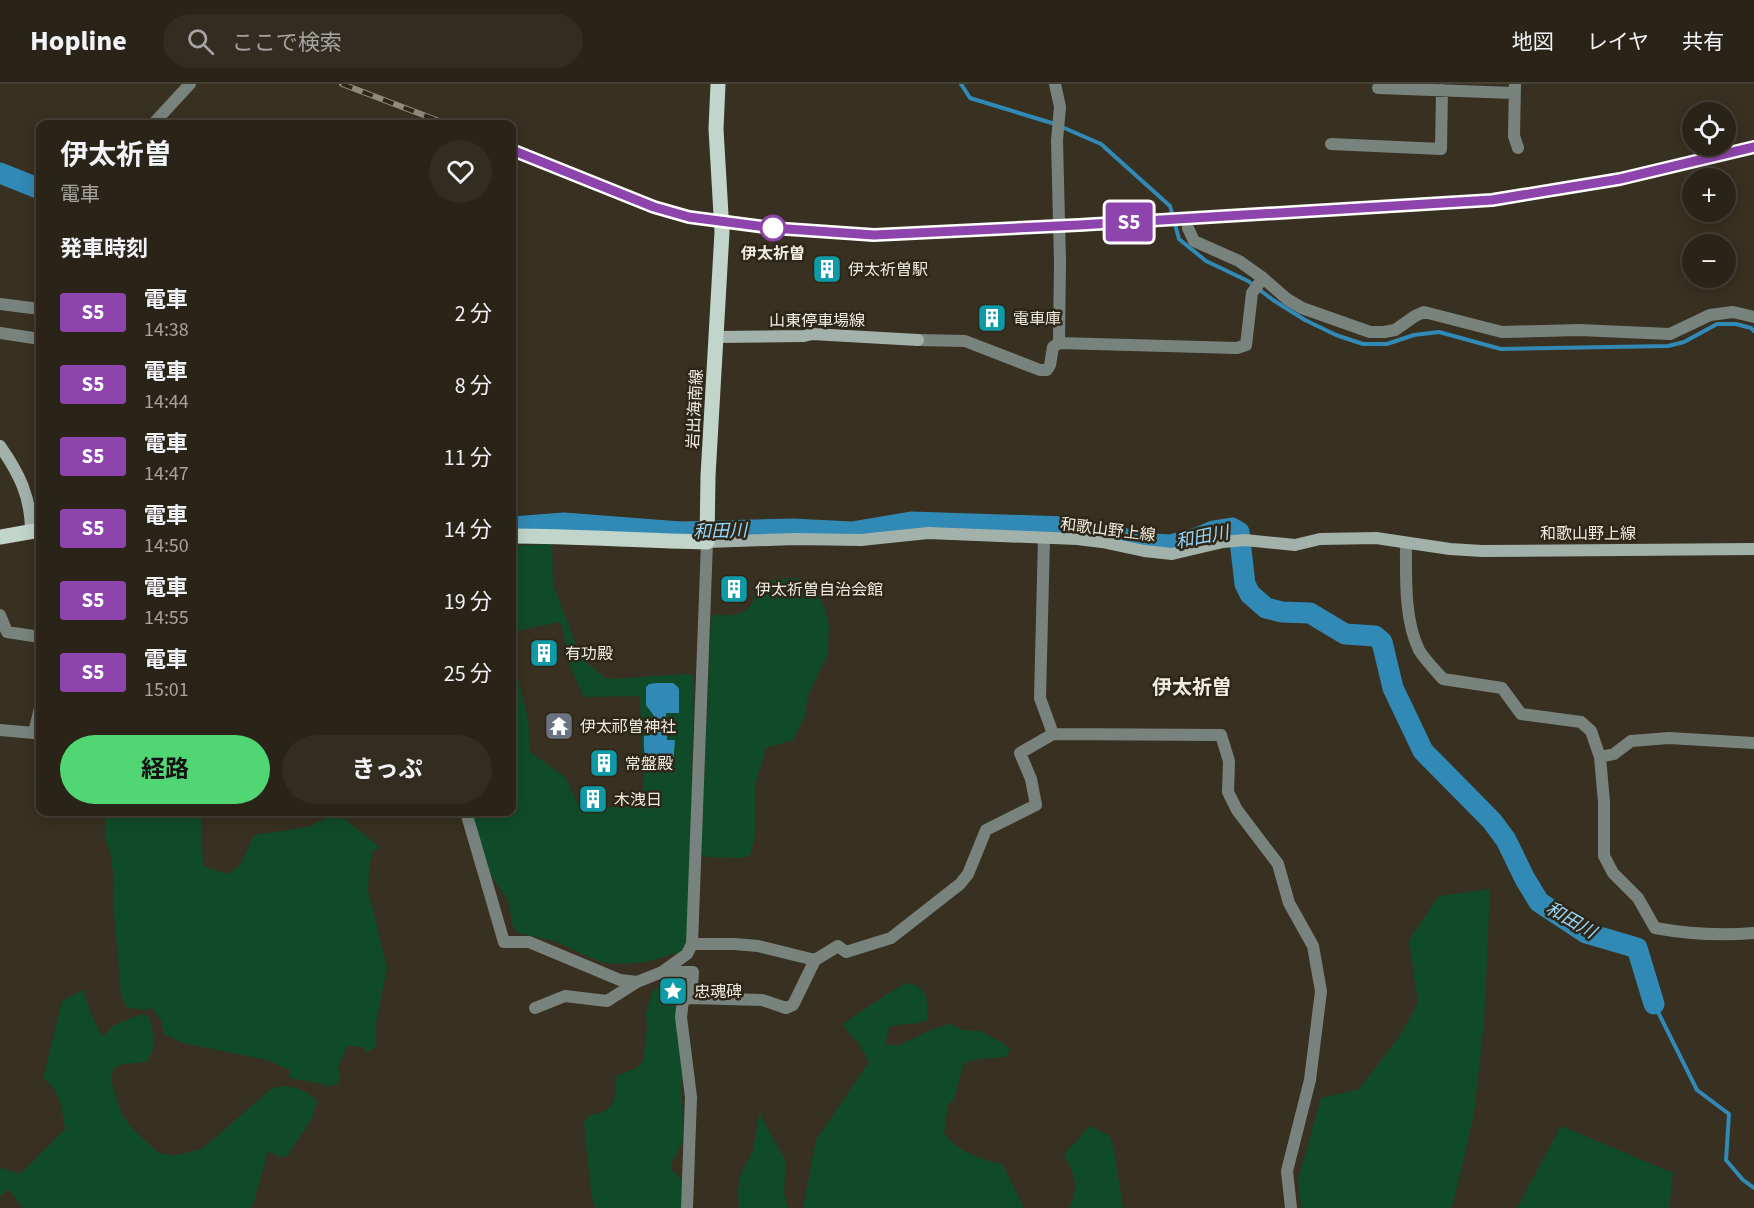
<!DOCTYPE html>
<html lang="ja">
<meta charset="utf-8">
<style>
:root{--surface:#2a2418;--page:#322c21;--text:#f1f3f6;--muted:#a5a4a2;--line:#464137;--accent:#51d674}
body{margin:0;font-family:"Source Sans 3","Noto Sans JP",sans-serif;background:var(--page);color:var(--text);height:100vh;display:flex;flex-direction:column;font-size:22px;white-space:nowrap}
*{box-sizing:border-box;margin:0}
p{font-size:20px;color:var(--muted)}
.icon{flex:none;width:33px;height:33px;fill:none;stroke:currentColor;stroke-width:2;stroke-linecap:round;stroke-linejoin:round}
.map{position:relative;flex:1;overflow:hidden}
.sheet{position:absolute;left:36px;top:36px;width:480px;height:696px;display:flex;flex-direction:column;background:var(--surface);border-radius:12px;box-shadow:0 3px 15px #0003,0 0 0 2px var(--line)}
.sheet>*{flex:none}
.badge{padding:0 12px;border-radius:4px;font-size:21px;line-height:39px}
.tools{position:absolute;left:1682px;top:18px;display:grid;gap:12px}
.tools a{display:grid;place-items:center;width:54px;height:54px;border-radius:50%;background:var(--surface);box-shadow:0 3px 15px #0003,0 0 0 2px var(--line);font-size:30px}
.map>.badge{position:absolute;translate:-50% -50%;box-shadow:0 0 0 3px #fff}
h2{padding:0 24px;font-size:22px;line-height:54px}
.round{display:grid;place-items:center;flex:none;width:63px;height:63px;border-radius:32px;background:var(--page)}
.summary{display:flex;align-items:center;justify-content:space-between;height:102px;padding:0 24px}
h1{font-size:28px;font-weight:700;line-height:45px}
.action{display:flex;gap:12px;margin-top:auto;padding:12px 24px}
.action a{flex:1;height:69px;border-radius:36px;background:var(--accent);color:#111;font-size:24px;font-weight:700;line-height:69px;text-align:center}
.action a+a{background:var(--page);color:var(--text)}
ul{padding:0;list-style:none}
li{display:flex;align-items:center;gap:18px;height:72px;padding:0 24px}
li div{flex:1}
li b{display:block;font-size:22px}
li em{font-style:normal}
li .badge{min-width:66px;font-weight:700;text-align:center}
header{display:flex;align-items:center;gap:36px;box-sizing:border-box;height:84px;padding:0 30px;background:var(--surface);border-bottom:2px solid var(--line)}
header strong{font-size:28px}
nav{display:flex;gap:33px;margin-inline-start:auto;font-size:21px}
.search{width:420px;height:54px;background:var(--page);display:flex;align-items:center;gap:15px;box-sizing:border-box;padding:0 21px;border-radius:33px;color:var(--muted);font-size:22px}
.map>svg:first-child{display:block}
.green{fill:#104b29}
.water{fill:#3189b5}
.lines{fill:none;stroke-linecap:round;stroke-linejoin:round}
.stream{stroke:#3189b5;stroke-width:4}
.river{stroke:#3189b5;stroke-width:21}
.street{stroke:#79837e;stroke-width:12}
.secondary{stroke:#a2b1aa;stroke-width:12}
.primary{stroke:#c1d5cb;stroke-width:15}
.rail-casing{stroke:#908a7c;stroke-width:6}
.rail{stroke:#2e2616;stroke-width:4;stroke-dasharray:11;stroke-linecap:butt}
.line-casing{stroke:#fff;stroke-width:14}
.line{stroke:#8e44ad;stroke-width:9}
.stop-dot{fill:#fff;stroke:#8e44ad;stroke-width:3}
.labels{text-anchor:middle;stroke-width:5;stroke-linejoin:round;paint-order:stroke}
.stop-label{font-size:16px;font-weight:bold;fill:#f1ece2;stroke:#2e2616}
.poi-label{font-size:16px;fill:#f1ece2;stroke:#2e2616;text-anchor:start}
.street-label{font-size:16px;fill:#f1ece2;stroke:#2e2616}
.water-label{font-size:18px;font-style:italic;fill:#97d5fa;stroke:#2e2616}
.quarter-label{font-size:20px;font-weight:bold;fill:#f1ece2;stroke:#2e2616}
</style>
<header>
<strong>Hopline</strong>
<div class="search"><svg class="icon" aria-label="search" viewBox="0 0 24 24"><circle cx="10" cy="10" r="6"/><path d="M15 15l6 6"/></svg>ここで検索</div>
<nav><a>地図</a><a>レイヤ</a><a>共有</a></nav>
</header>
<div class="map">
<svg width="1754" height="1124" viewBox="0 0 1754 1124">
<rect width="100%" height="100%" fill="#383020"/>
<path class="green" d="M552 460 553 500 581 574 605 594 610 595 689 590 694 593 690 777 687 858 683 867 647 878 616 880 601 878 554 857 519 849 513 843 508 816 489 789 472 728H512V570L528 635 530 668 566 694 579 723 582 724 639 722 644 718 640 614 637 612 585 613 583 611 570 582 562 541 558 538 512 548V462Z
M795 494 808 497 817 508 824 522 829 541 828 570 808 611 805 632 793 656 766 664 755 702V754L750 771 742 774 706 773 701 771 711 532 714 531C732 531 747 534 754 514 756 508 757 503 762 497Z
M105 728H201L203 782 227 790 240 782 254 751 308 743 328 733 345 735 380 764 373 767 369 783 368 806 387 884 376 939V962L366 970 364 963 347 962 338 984 340 991 338 999 329 1003 323 1000 289 994V986L267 976 183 959 164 950 161 936 151 924 144 926 127 924 121 911 113 817 114 796 110 768 105 754Z
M1490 805 1484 939 1474 1030 1452 1124H1301L1298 1096 1321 1014 1359 1005 1401 950 1418 919 1409 856 1439 812Z
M670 898 683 906 684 937 692 966V974L681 996 684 1049 683 1058 672 1078 671 1085C687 1097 685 1106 686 1124H595L591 1109 584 1038 588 1032C616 1026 616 1019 615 993L638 983 643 978 647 944 646 929 653 906Z
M906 899C930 902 926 917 928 936 915 942 902 938 889 943L885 961H900L933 945 949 940 963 946 980 947 1005 960 1010 966 1006 973 978 975 964 979 954 1015 948 1020 944 1049C958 1069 981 1074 1003 1081L1024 1124H803L816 1056 869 978 858 958 847 947 843 940C864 926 884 911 906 899Z
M83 906 92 932 103 953 114 941 142 930 149 933C153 951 158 963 146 978L122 980 115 984 112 990 111 997 122 1031 132 1044 157 1068 172 1072 202 1065 271 1005C284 998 309 1005 317 1018L311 1036 287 1072 279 1073 268 1067 252 1124H22L9 1105 0 1112V1084L20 1090 65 1045C62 1025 61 1007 43 994L62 917Z
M760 1025 761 1032 786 1078 784 1109 788 1124H739L738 1107 740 1092 753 1066Z
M1090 1042 1110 1052 1114 1067 1123 1124H1069C1080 1102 1075 1092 1064 1071 1068 1063 1074 1061 1079 1055 1083 1050 1085 1046 1090 1042Z
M1561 1042 1673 1089 1669 1124H1517Z"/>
<path class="water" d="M657 599H673L678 603 679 606V629H666L667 656H675L673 682 669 685C646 685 643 673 644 652L653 650 654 632 646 621V603L649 600Z"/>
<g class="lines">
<path class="stream" d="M961 0 970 14 1055 40 1101 60 1170 122 1179 155 1206 177 1248 197 1273 216 1305 236 1336 251 1363 260H1387L1414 251 1439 248 1501 265 1668 262 1684 258 1717 240H1736L1751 244 1754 247
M1654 920 1697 1006 1729 1030 1726 1076 1743 1096 1754 1104"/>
<path class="river" d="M0 89 40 105
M512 443 564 439 680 448 792 445 852 448 911 438 1067 443 1152 460 1171 461 1197 454 1213 447 1232 444 1239 448 1245 500 1250 510 1266 524 1282 528 1310 529 1345 550 1375 552 1382 558 1393 604 1423 667 1492 737 1506 756 1525 795 1539 818 1586 849 1637 864 1654 920"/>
<path class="street" d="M1515 0 1514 52 1518 64
M1378 4 1514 9
M153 40 190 0
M154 40H180
M1331 60 1441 65 1442 6
M1188 144 1194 157 1239 177 1263 194 1287 215 1302 224 1370 248H1384L1395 246 1415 232 1424 228 1502 248 1579 246 1670 250 1710 231 1733 228 1754 233
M0 220 40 225
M0 249 40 255
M918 256 965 257 1040 286H1047L1050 281 1053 263 1059 259 1060 178 1057 56 1060 23 1055 0
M1059 259 1237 264 1246 261 1252 209 1263 194
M1044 454 1040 614 1053 650
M1406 459C1406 491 1404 536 1419 566 1425 576 1435 586 1443 595L1502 604 1521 630 1581 638 1591 647 1600 673 1604 718V772L1613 789 1638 814 1655 844C1688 850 1720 852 1754 849
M0 531 7 548 40 553
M0 646 34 649 40 624
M1600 673 1614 670 1631 657 1669 654 1754 659
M466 728 504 858H529L620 896 637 898 662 888H693L691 914 683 916 681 933 691 1013 687 1124
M692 860H734L758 862 815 876 838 862 846 868 891 854 960 800 968 790 986 746 1036 721 1031 695 1020 669 1053 650 1221 651 1229 677 1228 708 1237 726 1278 780 1289 819 1313 862 1321 907 1310 996 1287 1087 1291 1124
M662 888 687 870 692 860 707 458
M691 914 762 916 786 924 793 921 815 876
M535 924 565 912 607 917 637 898"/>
<path class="secondary" d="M716 253 804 252 812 250 918 256
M0 362C19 389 31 413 31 447
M707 458 795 455 861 456 928 449 1077 455 1102 458 1144 467 1172 470 1223 458 1245 456 1295 461 1320 455 1376 454 1450 465 1482 467 1754 465"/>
<path class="primary" d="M512 452C577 452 641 457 707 458L708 392 722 148 716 45 718 0
M0 453 40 446"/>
<g class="rail-casing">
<path id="rail" d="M342 0 447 40
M512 66 654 123 689 133 773 144 874 151 1060 142 1492 116 1620 95 1754 63"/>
</g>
<use href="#rail" class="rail"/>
</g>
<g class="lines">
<g class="line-casing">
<path id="line" d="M512 66 654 123 689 133 773 144 874 151 1079 141 1492 116 1620 95 1754 63"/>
</g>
<use href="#line" class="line"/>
</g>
<defs>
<g id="building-square" transform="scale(1.5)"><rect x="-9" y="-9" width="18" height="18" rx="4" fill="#0f9aa8" stroke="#2e2616"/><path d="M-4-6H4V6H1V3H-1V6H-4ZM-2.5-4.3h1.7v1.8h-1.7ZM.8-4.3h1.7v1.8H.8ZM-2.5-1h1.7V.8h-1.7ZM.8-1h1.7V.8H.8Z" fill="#fff"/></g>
<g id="temple-square" transform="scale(1.5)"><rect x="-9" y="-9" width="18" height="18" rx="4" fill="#6b7280" stroke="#2e2616"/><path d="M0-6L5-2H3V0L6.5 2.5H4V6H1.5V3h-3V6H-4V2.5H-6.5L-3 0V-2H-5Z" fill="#fff"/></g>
<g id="sight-square" transform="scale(1.5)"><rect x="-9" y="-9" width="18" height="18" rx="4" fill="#0f9aa8" stroke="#2e2616"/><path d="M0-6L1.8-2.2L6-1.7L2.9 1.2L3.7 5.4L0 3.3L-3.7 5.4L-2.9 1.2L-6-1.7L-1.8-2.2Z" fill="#fff"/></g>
</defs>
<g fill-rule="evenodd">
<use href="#building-square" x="827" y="185"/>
<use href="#building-square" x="992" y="234"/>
<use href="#building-square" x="734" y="505"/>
<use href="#building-square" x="544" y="569"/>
<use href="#temple-square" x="559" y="642"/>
<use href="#building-square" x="604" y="679"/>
<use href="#building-square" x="593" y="715"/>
<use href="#sight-square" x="673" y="907"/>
</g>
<circle class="stop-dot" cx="773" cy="144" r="12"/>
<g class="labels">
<g class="stop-label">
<text x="773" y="175">伊太祈曽</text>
</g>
<g class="poi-label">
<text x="848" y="191">伊太祈曽駅</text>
<text x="1013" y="240">電車庫</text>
<text x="755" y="511">伊太祈曽自治会館</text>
<text x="565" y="575">有功殿</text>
<text x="580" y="648">伊太祁曽神社</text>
<text x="625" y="685">常盤殿</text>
<text x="614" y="721">木洩日</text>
<text x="694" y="913">忠魂碑</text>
</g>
<g class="street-label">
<text x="817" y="242">山東停車場線</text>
<text transform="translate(694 325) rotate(-87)" y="6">岩出海南線</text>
<text transform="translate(1108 445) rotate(7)" y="6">和歌山野上線</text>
<text x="1588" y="455">和歌山野上線</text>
</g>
<g class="water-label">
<text transform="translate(720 447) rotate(-2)" y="6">和田川</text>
<text transform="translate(1202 453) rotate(-11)" y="6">和田川</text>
<text transform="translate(1571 836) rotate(30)" y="6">和田川</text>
</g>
<g class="quarter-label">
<text x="1192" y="610">伊太祈曽</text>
</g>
</g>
</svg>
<div class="tools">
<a><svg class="icon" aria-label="locate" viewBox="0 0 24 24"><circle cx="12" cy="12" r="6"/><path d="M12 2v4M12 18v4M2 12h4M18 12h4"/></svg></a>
<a>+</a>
<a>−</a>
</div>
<b class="badge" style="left:1129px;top:138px;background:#8e44ad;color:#fff">S5</b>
<section class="sheet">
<div class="summary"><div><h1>伊太祈曽</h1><p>電車</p></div><a class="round"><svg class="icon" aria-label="heart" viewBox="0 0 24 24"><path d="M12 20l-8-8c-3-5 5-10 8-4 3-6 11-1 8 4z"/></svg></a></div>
<h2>発車時刻</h2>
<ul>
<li><span class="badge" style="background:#8e44ad;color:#fff">S5</span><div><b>電車</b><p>14:38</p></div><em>2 分</em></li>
<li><span class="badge" style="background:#8e44ad;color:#fff">S5</span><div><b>電車</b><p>14:44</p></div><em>8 分</em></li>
<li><span class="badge" style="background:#8e44ad;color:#fff">S5</span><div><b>電車</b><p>14:47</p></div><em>11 分</em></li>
<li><span class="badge" style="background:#8e44ad;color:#fff">S5</span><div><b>電車</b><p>14:50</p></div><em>14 分</em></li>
<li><span class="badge" style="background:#8e44ad;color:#fff">S5</span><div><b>電車</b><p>14:55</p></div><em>19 分</em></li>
<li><span class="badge" style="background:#8e44ad;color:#fff">S5</span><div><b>電車</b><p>15:01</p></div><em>25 分</em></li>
</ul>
<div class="action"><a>経路</a><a>きっぷ</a></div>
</section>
</div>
